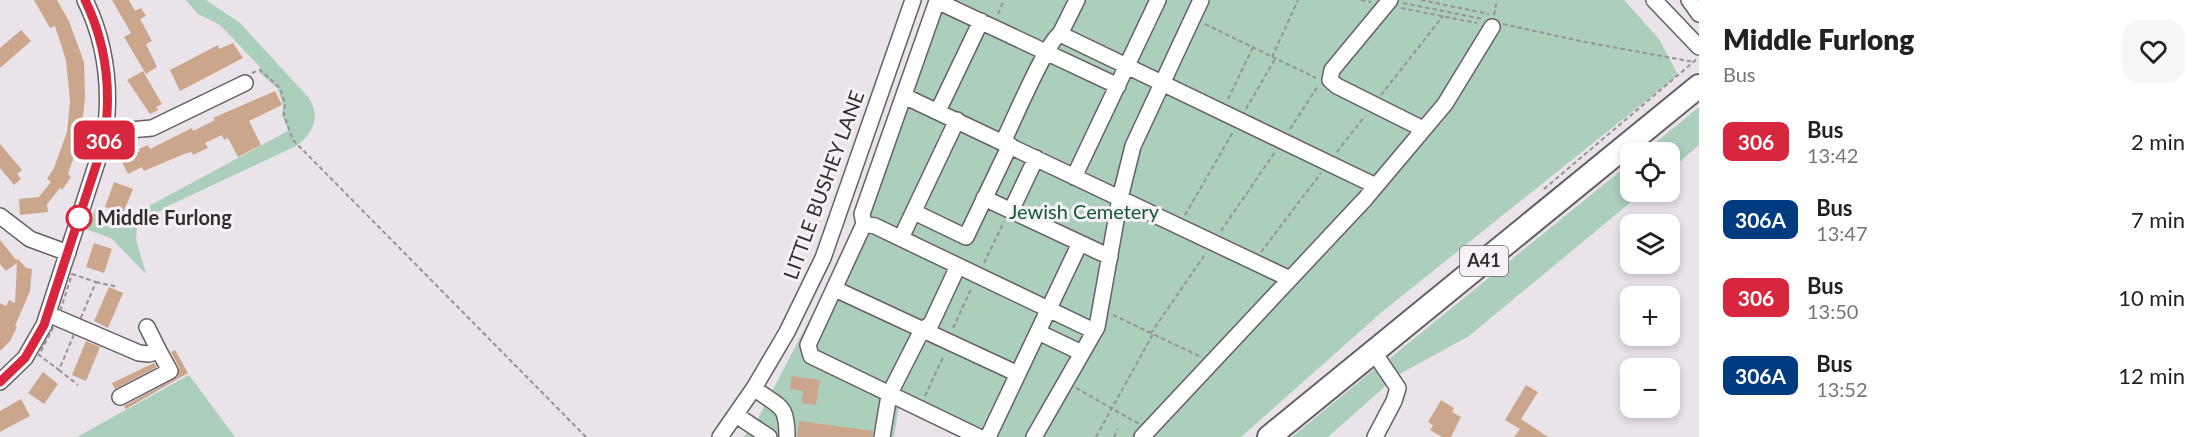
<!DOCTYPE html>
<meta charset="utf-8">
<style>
:root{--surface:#fff;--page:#f6f6f6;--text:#222;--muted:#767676}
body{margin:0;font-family:Lato,sans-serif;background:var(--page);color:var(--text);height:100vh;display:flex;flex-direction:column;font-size:22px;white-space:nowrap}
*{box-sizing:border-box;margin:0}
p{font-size:20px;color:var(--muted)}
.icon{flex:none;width:33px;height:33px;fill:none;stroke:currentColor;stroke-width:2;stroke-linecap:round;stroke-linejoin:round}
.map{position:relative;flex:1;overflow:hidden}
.side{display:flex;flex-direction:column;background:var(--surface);width:510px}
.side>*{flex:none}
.badge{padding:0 12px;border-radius:9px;font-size:21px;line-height:39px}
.tools{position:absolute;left:1620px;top:142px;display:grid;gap:12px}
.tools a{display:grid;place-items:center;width:60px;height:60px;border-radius:12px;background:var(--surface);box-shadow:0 3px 9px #0003;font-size:30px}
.map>.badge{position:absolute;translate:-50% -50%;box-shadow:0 0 0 3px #fff}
.round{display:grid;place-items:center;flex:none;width:63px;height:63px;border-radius:18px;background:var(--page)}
.headline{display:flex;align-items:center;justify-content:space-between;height:102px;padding:0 24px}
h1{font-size:28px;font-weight:800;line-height:45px}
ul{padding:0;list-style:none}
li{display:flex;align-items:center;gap:18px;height:78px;padding:0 24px}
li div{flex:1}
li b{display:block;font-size:22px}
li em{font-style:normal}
li .badge{min-width:66px;font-weight:700;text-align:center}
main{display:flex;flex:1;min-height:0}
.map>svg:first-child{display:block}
.green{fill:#abcfba}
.building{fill:#cba68c}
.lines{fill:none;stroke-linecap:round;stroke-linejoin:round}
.minor-casing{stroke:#666066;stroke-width:18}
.highway-casing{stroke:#666066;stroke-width:26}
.path{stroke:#979297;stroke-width:2;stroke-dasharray:4.5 3;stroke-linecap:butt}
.minor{stroke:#fff;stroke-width:15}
.highway{stroke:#fff;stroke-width:22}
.line-casing{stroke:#fff;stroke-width:14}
.line{stroke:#d7263d;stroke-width:9}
.stop-dot{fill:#fff;stroke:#d7263d;stroke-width:3}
.labels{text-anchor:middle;stroke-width:6;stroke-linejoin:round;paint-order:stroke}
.shield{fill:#f7f1f7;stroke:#6c686c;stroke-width:1.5}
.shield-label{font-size:18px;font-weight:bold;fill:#302e30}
.street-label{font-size:20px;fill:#302e30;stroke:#f7f1f7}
.park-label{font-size:20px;fill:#105a3b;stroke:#f7f1f7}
.stop-label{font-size:20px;font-weight:bold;fill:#302e30;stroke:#f7f1f7;text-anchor:start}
</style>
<main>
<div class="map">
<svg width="1699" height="437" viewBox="0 0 1699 437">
<rect width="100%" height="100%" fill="#eae3ea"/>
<path class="green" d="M186 0H206L240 23 309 98C321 117 313 134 296 146L168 206 137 228 136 239 146 274 111 238 88 230 95 209 125 219 288 131 282 115 283 105 278 89 259 72 260 67 220 25 198 14Z
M935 0H1624L1659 39 1678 75 1383 311 1241 437H969L899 406 894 437H743L753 428 850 242Z
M1699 107V145L1670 170V153H1643Z
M1630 163V192H1643L1469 336 1398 375 1389 359Z
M1377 367 1389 383 1328 437H1292Z
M189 375 235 437H77Z"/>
<path class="building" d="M34 0H57L69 21 84 62 85 97 81 136 68 174 71 177 62 190 60 188 47 204 48 212 20 215 19 199 39 197 51 182 47 179 54 168 67 132 70 101 66 60 55 26 50 28Z
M112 0H129L135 11 141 8 146 16 140 19 152 41 146 44 157 67 146 74 124 37 131 33Z
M21 30 31 41 0 68V48Z
M233 43 243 58 180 91 170 70 218 45 219 49Z
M143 71 162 104 156 107 158 110 150 114 127 80Z
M275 91 282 105 249 121 261 145 238 157 228 138 224 140 222 135 205 143 208 148 193 155 192 152 184 154 144 171 142 167 128 174 121 160 140 151 139 149 148 145 150 149 192 128 193 131 215 120 213 118Z
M0 144 22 170 17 174 21 179 14 185 0 168Z
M114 182 133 189 123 213 105 207Z
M0 240 17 261V258L26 268 32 269 30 291 15 326 17 327 10 341 0 351V303L6 306 9 300 15 303 17 263 6 271 0 264Z
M94 243 112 249 104 273 86 267Z
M109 287 123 293 108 328 94 321Z
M86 341 100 347 86 381 72 375Z
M175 350 188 373 126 409 124 406 178 377 179 367 171 352Z
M154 363 157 367 115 389 112 383Z
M43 372 58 384 44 404 28 393Z
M792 376 820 380 816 405 802 403 803 391 790 389Z
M1526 385 1538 392 1521 419 1548 437H1514L1520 429 1505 420Z
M21 399 30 416 0 432V411Z
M1441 400 1454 408 1452 412 1461 417 1451 437H1442L1430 430 1433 425 1428 422Z
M799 421 873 431 872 437H797Z"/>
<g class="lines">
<g class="minor-casing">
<path id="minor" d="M1390 0 1332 70 1330 80 1337 86 1423 129
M1654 0 1699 47
M1689 0 1699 14
M1060 34 1376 186
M904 96 1290 279
M938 111 981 21
M106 128 130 130 152 128 245 83
M1003 142C1012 124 1047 41 1060 34L1077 0
M1074 177 1158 0
M984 198 1110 257
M1011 211 1036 158
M914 212 966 237 1010 145
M0 216 30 239 68 253
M864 224 875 226 1094 331
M901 238 957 120
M835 289 1018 374
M48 314 139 353 149 354 159 351 170 371 120 397
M147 327 159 351
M1038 332 1082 353
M1373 351 1398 388 1394 401 1375 437
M0 382 25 358 44 325 104 141C112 91 107 45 85 0
M754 388C779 408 787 402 787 437
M736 415 769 437
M720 437 754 388 787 332 823 258 913 0
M882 437 889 395 922 330 931 324 958 266
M979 437 811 356 808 345 864 224 862 214 937 1 1118 86
M988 437 1080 243
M1034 437 1097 327 1120 198 1133 146 1201 0
M1142 437 1365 199 1445 104 1492 27"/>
</g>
<g class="highway-casing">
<path id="highway" d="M1269 437 1699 86"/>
</g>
<path class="path" d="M1361 0 1371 2
M1421 0 1489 14
M1403 3 1483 19
M1401 8 1477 23
M998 14 1004 0
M1494 15 1497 0
M1205 24 1316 78
M1503 24 1585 42 1694 62
M1272 57 1298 0
M252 73 260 70 280 88 285 103 284 115 293 140 586 437
M1381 95 1443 16
M1228 99 1253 47
M1246 109 1275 59
M1290 129 1318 86
M1337 152 1365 116
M1544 189 1697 59
M1185 215 1233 132
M1221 231 1275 152
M1261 252 1321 173
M984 263 1004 222
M72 274 96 282 59 370 39 355 58 318Z
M96 282 118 287
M1113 315 1151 333
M953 328 972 287
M1199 356 1151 333 1206 253
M59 370 78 385
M1076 388 1139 424
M925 396 944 355
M1096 437 1153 334
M1114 437 1118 429"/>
<use href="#minor" class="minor"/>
<use href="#highway" class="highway"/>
</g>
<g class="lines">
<g class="line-casing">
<path id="line" d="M0 382 25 358 44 325 104 141C112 91 107 45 85 0"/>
</g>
<use href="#line" class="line"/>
</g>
<circle class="stop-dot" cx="79" cy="218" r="12"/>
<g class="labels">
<rect class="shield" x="1460" y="246" width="48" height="30" rx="4.5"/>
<g class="shield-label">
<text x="1484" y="267">A41</text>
</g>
<g class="street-label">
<text transform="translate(824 185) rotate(-70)" y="7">LITTLE BUSHEY LANE</text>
</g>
<g class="park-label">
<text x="1084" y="219">Jewish Cemetery</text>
</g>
<g class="stop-label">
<text x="97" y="225">Middle Furlong</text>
</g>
</g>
</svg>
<div class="tools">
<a><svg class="icon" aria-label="locate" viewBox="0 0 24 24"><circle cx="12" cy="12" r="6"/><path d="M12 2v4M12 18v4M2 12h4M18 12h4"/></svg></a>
<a><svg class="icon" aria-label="layers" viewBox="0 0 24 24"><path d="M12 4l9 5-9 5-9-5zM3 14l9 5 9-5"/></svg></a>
<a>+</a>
<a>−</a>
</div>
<b class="badge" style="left:104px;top:140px;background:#d7263d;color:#fff">306</b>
</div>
<section class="side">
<div class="headline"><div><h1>Middle Furlong</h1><p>Bus</p></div><a class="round"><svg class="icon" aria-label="heart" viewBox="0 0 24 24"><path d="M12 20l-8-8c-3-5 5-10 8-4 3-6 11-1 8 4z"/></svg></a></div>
<ul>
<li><span class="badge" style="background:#d7263d;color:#fff">306</span><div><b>Bus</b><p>13:42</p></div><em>2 min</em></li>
<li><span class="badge" style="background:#003b80;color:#fff">306A</span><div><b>Bus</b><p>13:47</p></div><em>7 min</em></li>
<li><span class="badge" style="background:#d7263d;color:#fff">306</span><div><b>Bus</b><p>13:50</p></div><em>10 min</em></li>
<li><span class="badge" style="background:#003b80;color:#fff">306A</span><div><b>Bus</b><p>13:52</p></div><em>12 min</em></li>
</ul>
</section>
</main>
